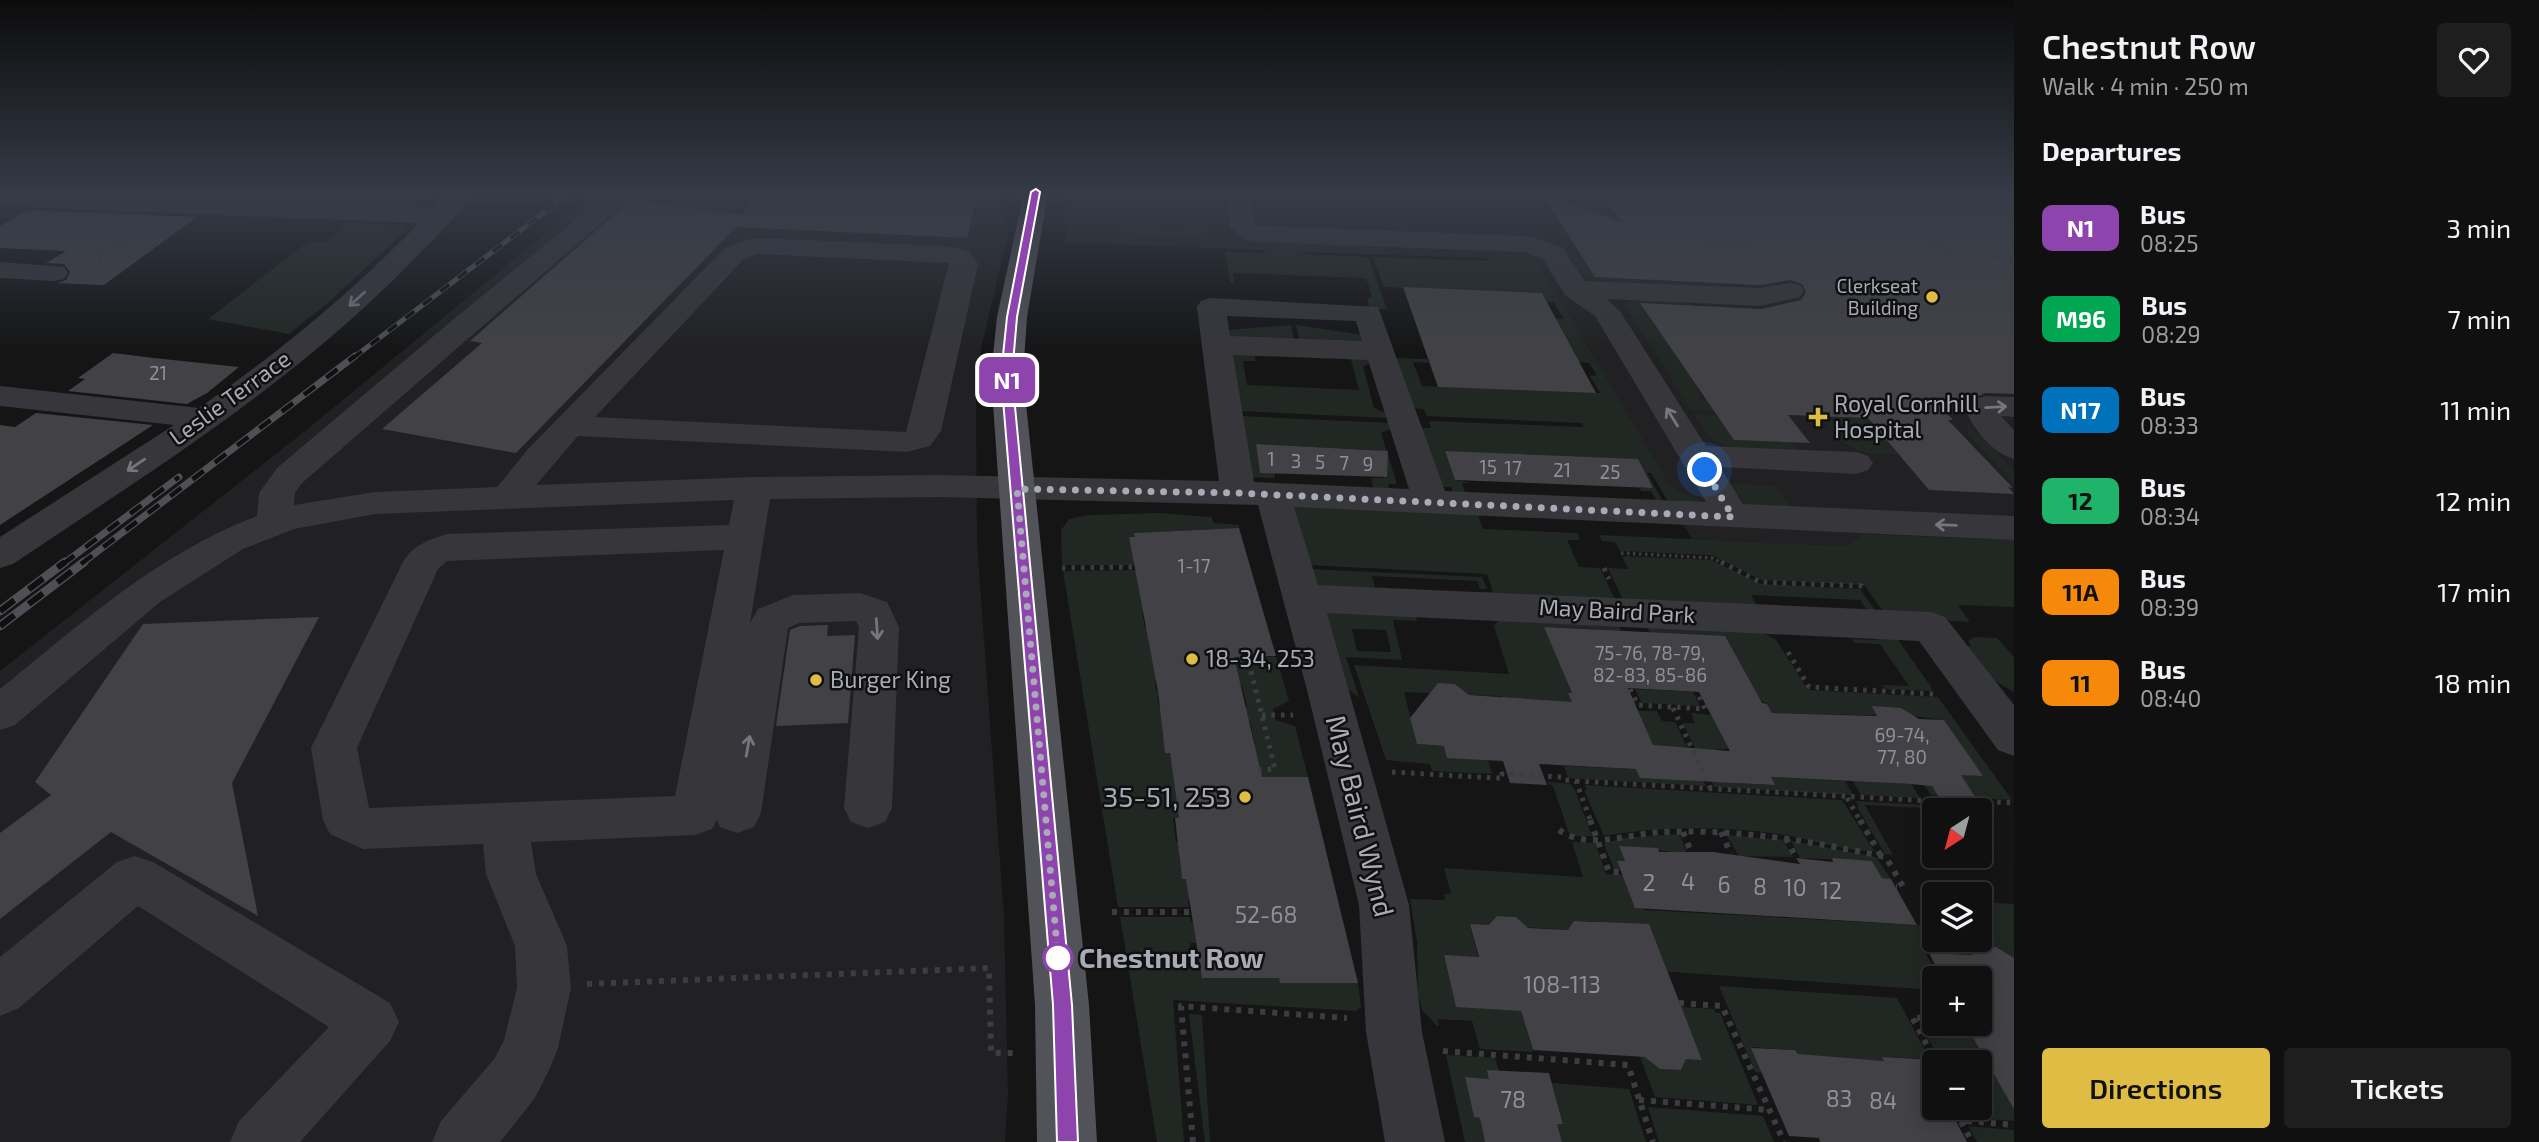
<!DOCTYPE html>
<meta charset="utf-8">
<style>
:root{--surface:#101010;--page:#1e1e1e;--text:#f1f3f6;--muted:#9c9d9f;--line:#303030;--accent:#dfbc44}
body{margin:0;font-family:"Exo 2",sans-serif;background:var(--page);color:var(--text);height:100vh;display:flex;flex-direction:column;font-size:26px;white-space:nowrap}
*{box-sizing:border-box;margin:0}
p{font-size:23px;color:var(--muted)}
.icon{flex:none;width:38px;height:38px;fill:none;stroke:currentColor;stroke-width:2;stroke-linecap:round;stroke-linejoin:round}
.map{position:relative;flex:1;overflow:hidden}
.panel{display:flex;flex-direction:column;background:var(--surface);width:525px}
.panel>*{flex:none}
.badge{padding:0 14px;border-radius:10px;font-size:24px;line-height:46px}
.needle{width:46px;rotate:216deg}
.tools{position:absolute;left:1922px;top:798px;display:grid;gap:14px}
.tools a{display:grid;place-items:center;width:70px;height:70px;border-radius:7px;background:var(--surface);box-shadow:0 4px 18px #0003,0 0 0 2px var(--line);font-size:35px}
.you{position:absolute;width:35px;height:35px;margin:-18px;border:5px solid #fff;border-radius:50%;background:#1a73e8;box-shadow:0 0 0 10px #1a73e833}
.map>.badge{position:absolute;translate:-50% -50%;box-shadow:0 0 0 4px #fff}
h2{padding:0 28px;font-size:26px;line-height:63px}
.round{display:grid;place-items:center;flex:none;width:74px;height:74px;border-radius:7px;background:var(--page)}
.overview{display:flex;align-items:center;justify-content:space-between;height:119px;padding:0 28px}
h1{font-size:33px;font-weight:600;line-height:52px}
.primary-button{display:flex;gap:14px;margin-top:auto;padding:14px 28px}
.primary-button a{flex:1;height:80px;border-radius:7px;background:var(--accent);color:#111;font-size:28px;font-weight:600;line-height:80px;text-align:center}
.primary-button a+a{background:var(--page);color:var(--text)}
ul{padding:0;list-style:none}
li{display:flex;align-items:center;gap:21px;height:91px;padding:0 28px}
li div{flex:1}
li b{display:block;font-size:26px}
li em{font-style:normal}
li .badge{min-width:77px;font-weight:700;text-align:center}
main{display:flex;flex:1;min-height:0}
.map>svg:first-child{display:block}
.built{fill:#212123}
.green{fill:#212823;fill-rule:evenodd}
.building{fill:#424246;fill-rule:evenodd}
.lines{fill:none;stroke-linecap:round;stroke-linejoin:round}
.path-far2{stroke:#3c3d42;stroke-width:3.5;stroke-dasharray:2.5 3.5;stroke-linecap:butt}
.path-far1{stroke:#3c3d42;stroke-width:5;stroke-dasharray:3.5 6;stroke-linecap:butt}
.path{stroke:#3c3d42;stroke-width:6;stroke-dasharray:5 7;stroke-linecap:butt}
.minor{fill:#36363b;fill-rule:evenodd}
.major{fill:#525359;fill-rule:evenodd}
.rail-far2-casing{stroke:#4f5055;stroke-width:5}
.rail-far1-casing{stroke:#4f5055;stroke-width:7}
.rail-casing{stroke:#4f5055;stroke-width:9}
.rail-far2{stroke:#101011;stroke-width:3.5;stroke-dasharray:11;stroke-linecap:butt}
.rail-far1{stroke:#101011;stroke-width:4.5;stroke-dasharray:14;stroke-linecap:butt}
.rail{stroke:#101011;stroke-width:6;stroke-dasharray:18;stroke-linecap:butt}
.oneway{stroke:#75767e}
.line{fill:#8e44ad;stroke:#fff;stroke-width:2}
.walk{stroke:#a8aab5;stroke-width:7;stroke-dasharray:0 12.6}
.poi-dot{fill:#dfbc44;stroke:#101011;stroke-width:2.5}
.stop-dot{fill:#fff;stroke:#8e44ad;stroke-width:3.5}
.labels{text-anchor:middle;stroke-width:5;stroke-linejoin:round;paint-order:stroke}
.far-poi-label{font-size:19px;fill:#a8aab5;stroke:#101011;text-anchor:end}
.number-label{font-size:19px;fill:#8e9099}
.street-label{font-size:23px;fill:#a8aab5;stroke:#101011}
.poi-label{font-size:23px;fill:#a8aab5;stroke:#101011;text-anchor:start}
.near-number-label{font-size:23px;fill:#8e9099}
.near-poi-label{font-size:28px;fill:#a8aab5;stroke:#101011;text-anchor:end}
.near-street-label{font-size:28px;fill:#a8aab5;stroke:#101011}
.near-stop-label{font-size:28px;font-weight:bold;fill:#a8aab5;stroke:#101011;text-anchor:start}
</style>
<main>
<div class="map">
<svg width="2014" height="1142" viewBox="0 0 2014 1142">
<rect width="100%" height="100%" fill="#151516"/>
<path class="built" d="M596 192H1002L1000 205 1009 230 981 349 976 398 977 542 1004 917 1008 1097 1005 1142H0V671L305 431Z
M1065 192H2014V540L1862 534 1846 546 1692 539 1529 260 1065 243Z"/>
<path class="green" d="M216 192H437L422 206 205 199Z
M1196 192H1227L1230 226 1224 229H1205L1206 238 1137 237 1138 245 1108 242 1123 239 1119 236 1127 232 1114 228 1117 225 1137 222 1142 216H1148L1149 222H1155L1161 231 1177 232 1185 222 1199 219Z
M1249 192H1307L1281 219H1270L1272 229 1254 222Z
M1315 192 1466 193 1469 199 1504 210 1513 227 1290 220Z
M347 223 406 225 408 228 329 302 289 334 208 319 309 241 326 242Z
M1269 243 1384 244 1388 255 1302 252 1303 254 1368 257 1387 309H1370L1367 299 1372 296 1366 278 1233 273 1234 282H1230L1225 251 1265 253 1264 250 1230 249 1228 245 1267 246Z
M1561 244 1565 245 1573 256H1582L1595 277 1781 284 1784 287 1623 284 1594 280 1581 275Z
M1373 257 1489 261 1488 258 1536 260 1671 487 1708 505H1670L1651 473H1647L1665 505H1659L1651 491H1641L1640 488H1653L1637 459 1445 451 1455 480 1471 483H1462L1466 495 1454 494 1451 487H1441L1420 428H1431L1429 421 1584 427 1582 423 1427 416 1424 409 1413 408 1396 358 1427 359 1429 363 1413 362 1422 386 1600 393 1590 376 1597 375 1589 363 1489 358 1471 316 1564 319 1554 302H1547L1542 293 1384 287Z
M1638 297 1678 299 1761 332 1652 321 1658 330H1662L1672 350H1676L1674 353 1678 359 1682 360 1702 399 1725 411 1691 410 1624 304Z
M1291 325 1295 343 1229 339 1227 330Z
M1296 325 1363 335 1366 344 1300 343Z
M1229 350 1254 352 1256 361H1243L1247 385 1359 390 1350 356 1369 357 1371 363 1363 366 1374 408 1386 413 1388 418 1238 411Z
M1694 414 1716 415 1734 440 1792 442 1798 450C1775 449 1733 452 1715 441 1706 435 1700 422 1694 414Z
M1239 416 1389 423 1391 429 1381 433 1397 484H1388L1390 491 1374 490 1371 478H1384L1376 450 1256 444 1260 473H1275V478L1247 477Z
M1831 416 1868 418 1899 455C1856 453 1853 455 1826 421H1834Z
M1968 423 2014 470V483L1968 435Z
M1730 484 1777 486 1794 511 1746 505Z
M1293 505 1478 515 1483 529 1577 533 1580 540H1567L1579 567 1600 568 1617 604 1483 597 1482 592H1493L1487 574 1307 565Z
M1159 513 1212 517 1213 523 1239 525V528L1135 533V537H1129L1132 551H1137V565H1062L1061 530 1069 519 1089 515Z
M1862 534 2014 540V607L1958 605 1970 622 1887 617 1864 585 1761 580 1712 555 1620 551 1615 542 1602 541 1599 535 1846 546Z
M1622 556 1711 560 1761 584 1860 589 1880 617H1872L1860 600 1751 595 1760 611 1625 604 1608 568 1628 569Z
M1308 569 1482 577 1487 589H1480L1477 581 1372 576 1376 592 1319 589Z
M1138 570 1141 600H1145L1147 610 1142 611 1145 628H1150L1158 680 1155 681 1156 690 1160 691 1161 696 1157 697 1159 707 1163 708 1162 734H1167L1165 753H1170L1179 818H1173L1176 842 1183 843 1179 858 1182 879H1189L1191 900 1188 901 1189 907H1118L1063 571Z
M1323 605 1416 617 1417 621 1393 620 1402 660 1346 657 1359 697 1341 685ZM1352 629 1386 630 1391 652 1357 651Z
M1505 613 1751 626 1776 640 1808 690 1938 697 2012 800 1931 795 1924 785 1955 774 1982 776 1944 720 1913 716 1772 713 1767 704 1653 638 1646 626 1618 625 1624 636 1599 635 1595 629 1545 627 1572 693V702H1503L1501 696 1469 695 1455 684 1438 683 1430 693 1404 692 1417 744 1444 746 1488 760 1492 774 1432 771 1430 764 1386 760 1354 665 1509 674 1494 626Z
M1881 632 1893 633 1932 688 1931 691 1886 689 1883 685 1909 686 1880 644 1855 643 1852 639 1877 640Z
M1974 637 1997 638 2014 657V692L1988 677 1963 646H1971L1968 641Z
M1227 657H1276L1289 701 1273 709 1275 720 1295 726 1308 777H1254L1246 744H1255L1250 722H1242L1239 707 1247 706 1242 686H1234Z
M1635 689 1693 692 1700 706 1642 703Z
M1638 711H1657L1662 721 1675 722 1706 786 1568 778 1564 766 1636 769 1653 745Z
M1691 713 1711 715 1729 749H1717L1735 783 1774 785 1771 777 1845 781 1853 795 1714 787 1683 723H1695Z
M1847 771 1887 780 1889 783 1911 784 1920 798 1861 795Z
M1546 782 1570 784 1575 790 1592 836H1570L1553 786Z
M1585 785 1842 800 1874 851C1855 853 1804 838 1780 834 1723 826 1661 826 1604 836L1584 790H1587Z
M1856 801 1944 806 1946 809 1865 805 1893 855 1885 854 1857 807H1859Z
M1679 834 1686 851 1682 853 1619 846 1625 861H1617L1620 870 1614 869 1604 844 1622 838Z
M1726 835 1783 840 1793 857 1739 856Z
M1791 841 1876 857 1891 879 1882 878 1872 861 1800 858Z
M1572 842 1595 843 1606 874 1623 875 1637 892 1644 910 1934 926V940H1979V902L2014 904V958H2008L1996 947 1975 945 1976 955 1925 952 1939 978H1934V990L1672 972H1668L1653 935 1601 928 1595 921H1574L1571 926 1572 930 1524 927 1516 917 1497 916 1492 922 1493 926 1470 924 1478 957 1444 956 1456 1006 1521 1011 1533 1052 1480 1049 1472 1021 1438 1019 1439 1026 1436 1025 1422 1010 1418 995 1417 942 1410 899 1445 900 1444 894H1451L1444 868 1583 877Z
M1120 917H1190L1191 922 1194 923 1197 943H1190L1193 970 1279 978 1281 983H1358L1361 1007 1356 1011 1173 1000 1184 1142H1157Z
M1719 986 1897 998 1934 1067V1079L1923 1059 1883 1057 1884 1061 1798 1055 1795 1050 1752 1047 1762 1073 1755 1072Z
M1681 1007 1714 1009 1716 1013H1720L1758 1105 1655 1097 1640 1056 1649 1057 1660 1069 1681 1070 1684 1063 1682 1058 1702 1059Z
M1189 1014 1202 1015 1210 1142H1205Z
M1923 1021 1965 1024 1997 1080 2014 1081V1121L1971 1118 1966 1108H1979V1062H1941L1920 1023 1924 1024Z
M1446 1055 1495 1058 1499 1071 1489 1079 1465 1078 1474 1117 1480 1118 1485 1142H1465Z
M1552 1083 1629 1089 1646 1142H1562L1557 1124 1563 1123Z
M1648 1107 1763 1116 1774 1142H1659Z
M1968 1126 2014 1130V1142H1977Z"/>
<path class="building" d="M67 192H216L208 197Z
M755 192H978L967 238 736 227 516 453 382 429 482 343 470 341 631 200 742 215Z
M1541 192 1623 223 1600 192H2014V394L1985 393 1971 400 1934 399 1953 420H1948L2013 488 2008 487 2014 494 1929 490 1868 418 1788 415 1810 443 1734 440 1640 303 1761 309 1801 300 1806 292 1802 284 1790 280 1760 285 1595 277Z
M28 210 197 217 104 285 57 283 66 280 70 272 64 264 46 263 66 251 0 248V226Z
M1403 287 1542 293 1596 393 1438 387Z
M113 353 154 358 239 367 207 393 187 404 68 391 85 379 78 378Z
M36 413 153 425 0 525V425L15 427Z
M1256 444 1388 451 1387 477 1260 473Z
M1445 451 1638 459 1653 488 1455 480Z
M1239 528 1276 656 1234 657 1262 777H1308L1358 983H1280L1279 978H1202L1186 879H1182L1175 818H1179L1170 753H1165L1158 691 1129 537H1135L1134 533Z
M319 617 232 783 258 916 111 832 0 919V833L51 795 35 782 143 624Z
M828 625 827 636 855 635 848 723 776 726 790 630 800 626Z
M1544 627 1725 636 1762 703 1767 704 1772 713 1877 716 1872 706 1901 708 1919 719 1944 720 1983 776 1961 775 1985 812 1946 809 1932 786 1911 784 1771 777 1775 785 1640 778 1636 769 1539 764 1547 785 1510 783 1503 761 1447 758 1444 746 1417 744 1410 718 1438 683 1455 684 1469 695 1572 702 1568 693H1572ZM1628 688 1699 692 1730 751 1653 745Z
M1619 846 1658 848 1659 852H1713L1800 864 1796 858 1833 862 1832 858 1872 861 1882 878 1891 879 1917 925 1635 908 1617 861H1625Z
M1497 916 1516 917 1528 928 1568 930 1574 921 1649 924 1702 1060 1686 1059 1681 1070 1660 1069 1645 1057 1533 1050 1521 1011 1456 1007 1444 955 1479 957 1470 924 1489 925Z
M1974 945 1996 947 2014 958V1109L1965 1024H1979V978H1942L1929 953 1972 955Z
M1751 1048 1795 1050 1798 1054 1884 1061 1882 1057 1934 1060V1108H1949L1967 1142H1820L1819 1138 1789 1136Z
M1487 1070 1549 1073 1563 1124H1557L1562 1142H1485L1480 1118 1474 1117 1465 1077 1489 1079Z"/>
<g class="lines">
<path class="path-far2" d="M1836 233 1826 224 1889 223 1925 236 1942 248 1970 257 2014 258
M1742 245 1731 234 1706 233 1716 245 1748 246 1767 268
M101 259 97 261 113 262 109 265
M83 267 136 230
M1621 553 1712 558 1724 564"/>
<path class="path-far1" d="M1721 562 1760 582 1862 586 1864 590
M1062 568 1137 567
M1604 568 1609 579
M1788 652 1809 687 1934 694
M1229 663H1249L1275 769 1252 770
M1630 689 1638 705 1705 709 1697 692
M1673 708 1711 790
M1262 715H1293
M1392 772 1494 778H1503L1502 774 1562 777 1564 780 1576 781 1591 822
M1576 781 1929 801 1927 798 2014 803
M1847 798 1861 822"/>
<path class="path" d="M1590 820 1609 872H1621
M1860 820 1881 856
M1559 830C1588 851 1630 833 1663 832 1743 829 1808 841 1886 857L1903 887H1896
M1683 832 1691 852
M1721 832 1731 854
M1786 838 1796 858
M1112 912H1190
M587 984 989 968 991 1053H1017
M1679 1003 1722 1006 1784 1142
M1934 1019 1912 1017 1936 1062
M1443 1051 1628 1065 1653 1142
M1639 1100 1770 1110
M1960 1108 1967 1121 1960 1120 1972 1142
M1967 1121 2014 1125
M1193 1142 1181 1006 1347 1018"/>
<path class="minor" d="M0 192 433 208 449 192H474C457 218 432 240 410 263 294 383 151 471 13 564L0 568V537L174 425 0 406V386L199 408C278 353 352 292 419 223L0 206Z
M610 192H637L301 484 295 493 294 505 375 492 497 487 529 448 725 248 753 238 947 246 969 251 978 264 941 431 930 446 907 452 578 436 536 485 754 477 939 475 1219 481 1197 307 1201 301 1211 298 1378 307 1445 491 1706 502 1595 316 1565 295 1543 259 1524 252 1254 242 1245 240 1230 227 1226 192H1250L1255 224 1260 226 1527 236 1562 247 1585 281 1760 288 1790 283 1800 285 1804 291 1800 297 1760 306 1607 299 1620 311 1706 446 1856 452 1868 456 1873 463 1868 470 1856 474 1720 467 1743 504 2014 516V540L1294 507 1318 585 1931 612 1945 617 2014 705V756L1998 750 1919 641 1327 613 1409 905 1422 1032 1445 1142H1385L1366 1032 1359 905 1308 694 1258 505 939 497 770 499 750 623 758 609 793 595 860 593 887 602 899 627 892 808 885 822 868 828 851 822 844 808 859 627 856 621 799 623 788 628 761 813 754 827 737 833 720 827 717 820 712 829 695 835 531 842 536 874 567 946 571 988 558 1048 550 1068 535 1098 500 1142H432L441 1121 495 1058 504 1040 517 988 515 946 486 874 483 844 363 849 330 834 323 820 311 748 403 562C413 545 428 540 447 534L729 525 734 500 375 514 294 529 243 549 160 602 15 725 0 730V689C81 623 159 553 257 516L259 493 277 468 449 323ZM757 254 949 263 906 432 595 417 743 260ZM1227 316 1356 321 1362 341 1230 336ZM1233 355 1368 360 1409 489 1254 482ZM724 550 675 796 369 808 357 748 438 569 447 561Z
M0 262 64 267 68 273 64 279 54 281 0 278Z
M1986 396 2014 397V417L2001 416 2014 430V459C1994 454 1975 431 1966 412L1975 399Z
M135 856 153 862 390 1003 399 1022 390 1041 300 1142H230L239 1121 329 1027 138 906 19 1008 0 1016V957L117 862Z"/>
<path class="major" d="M1024 192H1048L1027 317 1023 375 1089 1005 1097 1142H1037L1035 1005 991 375 997 317Z"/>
<g class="rail-far2-casing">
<path id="rail-far2" d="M353 358 571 192"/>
</g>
<g class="rail-far1-casing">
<path id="rail-far1" d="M63 564 179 477
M81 564 355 356"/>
</g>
<g class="rail-casing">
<path id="rail" d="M0 611 65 562
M0 626 84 562"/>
</g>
<use href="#rail-far2" class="rail-far2"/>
<use href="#rail-far1" class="rail-far1"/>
<use href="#rail" class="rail"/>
</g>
<defs><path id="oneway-shaft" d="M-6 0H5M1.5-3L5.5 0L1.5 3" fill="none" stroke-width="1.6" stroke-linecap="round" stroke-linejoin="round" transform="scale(1.75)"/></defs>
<g class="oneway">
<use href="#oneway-shaft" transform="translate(357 299) rotate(138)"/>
<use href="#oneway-shaft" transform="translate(1996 407) rotate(-3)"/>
<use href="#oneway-shaft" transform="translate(1672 417) rotate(-122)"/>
<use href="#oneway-shaft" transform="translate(136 465) rotate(146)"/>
<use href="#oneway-shaft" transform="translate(1946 525) rotate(-178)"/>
<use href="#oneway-shaft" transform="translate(877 629) rotate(86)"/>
<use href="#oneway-shaft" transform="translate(748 746) rotate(-80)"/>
</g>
<linearGradient id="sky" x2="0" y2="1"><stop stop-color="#0c0c0c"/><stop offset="0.55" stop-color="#353b47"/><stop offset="1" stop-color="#353b47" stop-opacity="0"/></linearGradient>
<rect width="2014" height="352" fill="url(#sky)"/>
<path class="line" d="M1036 189 1040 192 1017 317 1012 375 1072 1005 1078 1142H1057L1053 1005 1001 375 1007 317 1031 192Z"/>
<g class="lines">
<path class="walk" d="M1058 958 1017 489 1238 493 1733 517 1705 470"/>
</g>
<g class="poi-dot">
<circle cx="1932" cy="297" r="7"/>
<path d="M1814.5 406.5h7v7h7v7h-7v7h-7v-7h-7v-7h7z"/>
<circle cx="1192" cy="659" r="7"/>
<circle cx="816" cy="680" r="7"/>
<circle cx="1245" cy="797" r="7"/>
</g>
<circle class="stop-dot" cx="1058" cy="958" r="14"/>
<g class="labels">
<g class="far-poi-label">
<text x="1918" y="293">Clerkseat<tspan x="1918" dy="22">Building</tspan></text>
</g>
<g class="number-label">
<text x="158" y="380">21</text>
<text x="1271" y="466">1</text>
<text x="1296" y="468">3</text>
<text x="1320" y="469">5</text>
<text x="1344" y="470">7</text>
<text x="1368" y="471">9</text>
<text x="1488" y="474">15</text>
<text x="1513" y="475">17</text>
<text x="1562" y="477">21</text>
<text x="1610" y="479">25</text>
<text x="1194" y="573">1-17</text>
<text x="1650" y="660">75-76, 78-79,<tspan x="1650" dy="22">82-83, 85-86</tspan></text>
<text x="1902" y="742">69-74,<tspan x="1902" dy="22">77, 80</tspan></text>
</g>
<g class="street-label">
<text transform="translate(230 398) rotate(-36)" y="8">Leslie Terrace</text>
<text transform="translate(1617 611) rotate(3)" y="8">May Baird Park</text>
</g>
<g class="poi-label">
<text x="1834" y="412">Royal Cornhill<tspan x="1834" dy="26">Hospital</tspan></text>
<text x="1206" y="667">18-34, 253</text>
<text x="830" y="688">Burger King</text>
</g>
<g class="near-number-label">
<text x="1688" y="890">4</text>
<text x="1649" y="891">2</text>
<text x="1724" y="893">6</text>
<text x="1760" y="895">8</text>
<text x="1795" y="896">10</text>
<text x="1831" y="899">12</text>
<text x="1266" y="923">52-68</text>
<text x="1562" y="993">108-113</text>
<text x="1839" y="1107">83</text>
<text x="1513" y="1108">78</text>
<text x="1883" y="1109">84</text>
</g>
<g class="near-poi-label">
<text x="1231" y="807">35-51, 253</text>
</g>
<g class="near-street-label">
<text transform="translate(1360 816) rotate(76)" y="10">May Baird Wynd</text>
</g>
<g class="near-stop-label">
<text x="1079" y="968">Chestnut Row</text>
</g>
</g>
</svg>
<div class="tools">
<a><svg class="needle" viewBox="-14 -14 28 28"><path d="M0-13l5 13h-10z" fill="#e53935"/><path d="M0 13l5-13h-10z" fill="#9c9d9f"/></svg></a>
<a><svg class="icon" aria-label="layers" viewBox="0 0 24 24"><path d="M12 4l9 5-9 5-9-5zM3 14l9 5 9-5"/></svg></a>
<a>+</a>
<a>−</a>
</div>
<div class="you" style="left:1705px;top:470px"></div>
<b class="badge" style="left:1007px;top:380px;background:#8e44ad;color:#fff">N1</b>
</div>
<section class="panel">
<div class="overview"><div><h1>Chestnut Row</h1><p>Walk · 4 min · 250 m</p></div><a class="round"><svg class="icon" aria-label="heart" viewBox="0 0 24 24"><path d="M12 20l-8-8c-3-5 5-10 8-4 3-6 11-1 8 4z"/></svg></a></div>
<h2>Departures</h2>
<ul>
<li><span class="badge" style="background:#8e44ad;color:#fff">N1</span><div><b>Bus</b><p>08:25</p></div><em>3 min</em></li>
<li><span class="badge" style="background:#00a651;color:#fff">M96</span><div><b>Bus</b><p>08:29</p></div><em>7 min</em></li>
<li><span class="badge" style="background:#0072bc;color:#fff">N17</span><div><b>Bus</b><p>08:33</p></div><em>11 min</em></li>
<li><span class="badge" style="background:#1fb469;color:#111">12</span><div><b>Bus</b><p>08:34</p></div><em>12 min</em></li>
<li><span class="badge" style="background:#f6880a;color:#111">11A</span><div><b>Bus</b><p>08:39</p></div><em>17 min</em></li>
<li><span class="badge" style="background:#f6880a;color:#111">11</span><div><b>Bus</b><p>08:40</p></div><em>18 min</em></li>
</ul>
<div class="primary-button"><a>Directions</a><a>Tickets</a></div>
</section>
</main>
